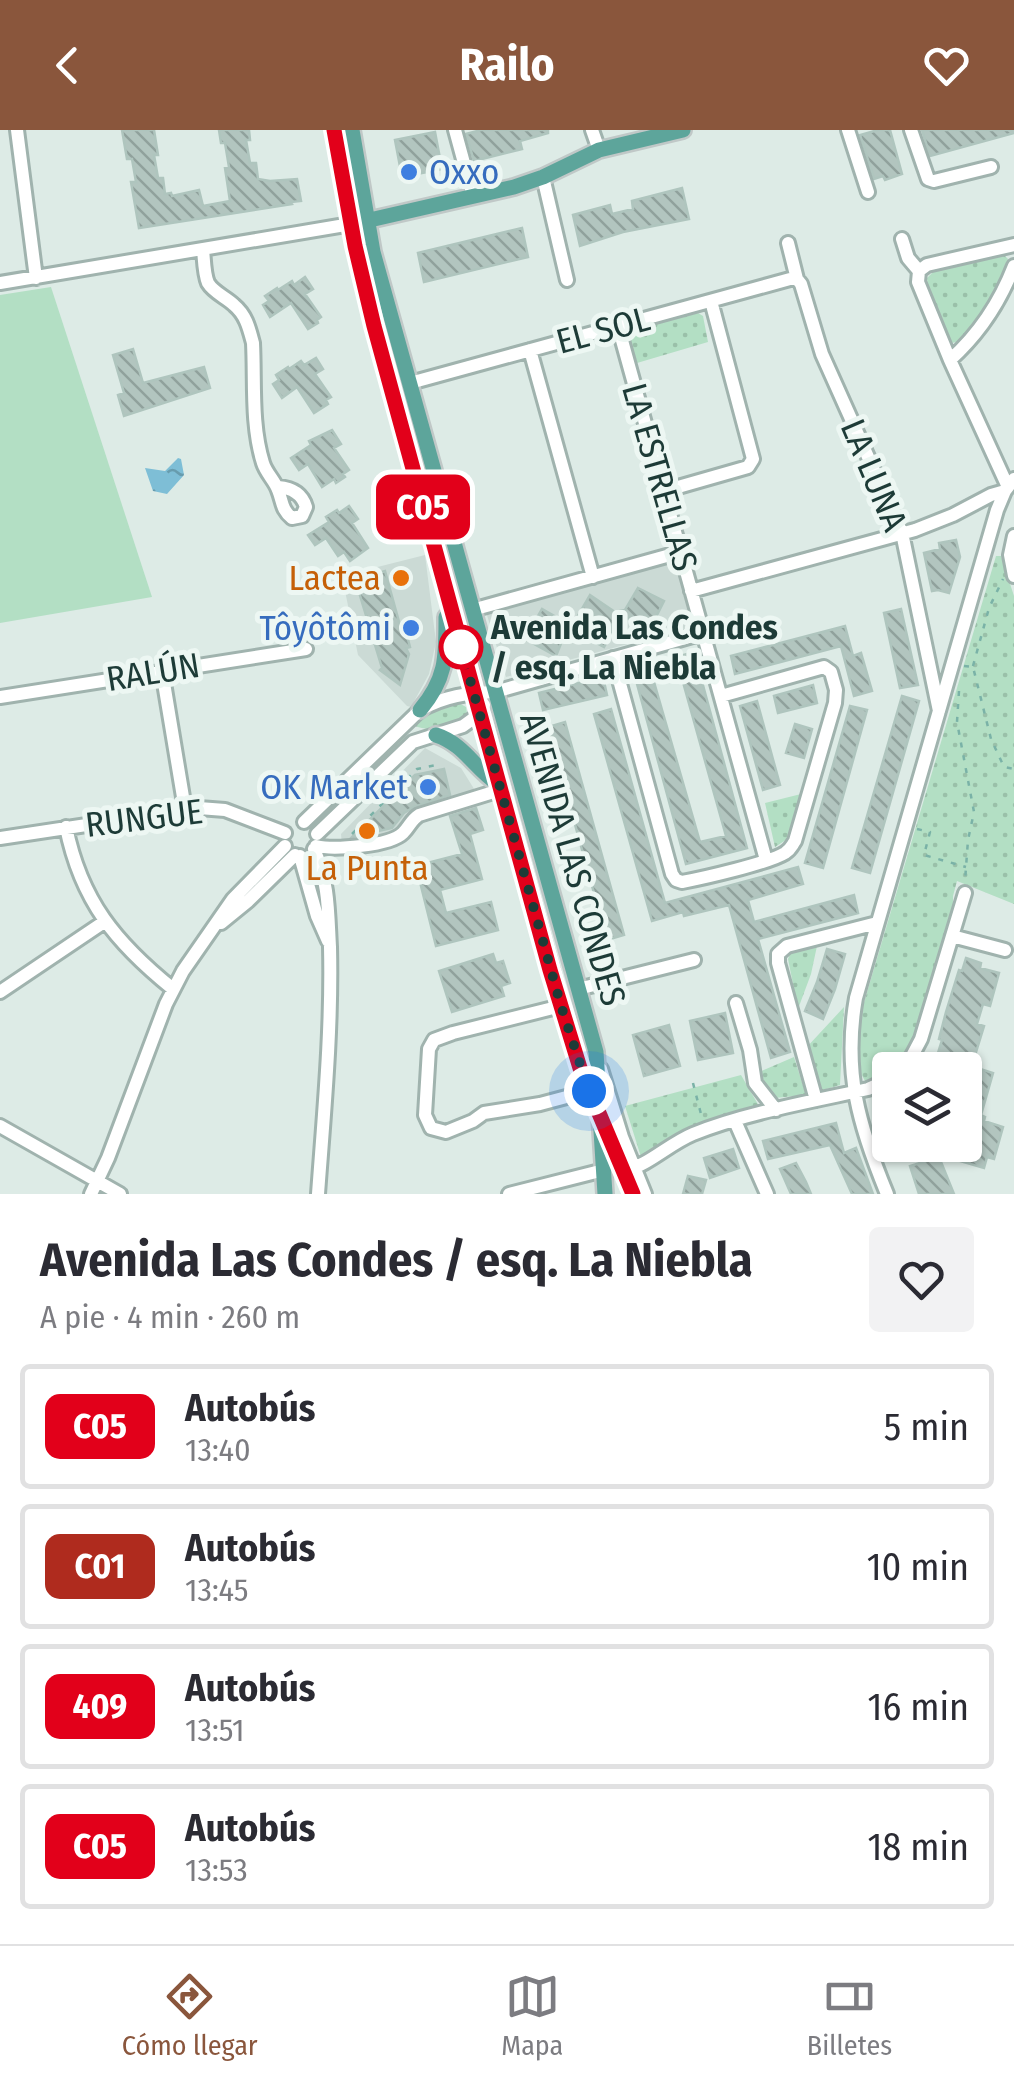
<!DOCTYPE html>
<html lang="es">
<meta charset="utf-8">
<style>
:root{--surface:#fff;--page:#f2f2f3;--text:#2b2b33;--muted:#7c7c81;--line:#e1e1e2;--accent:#8a563c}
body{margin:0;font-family:"Fira Sans Condensed",sans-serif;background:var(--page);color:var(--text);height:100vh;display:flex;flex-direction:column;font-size:38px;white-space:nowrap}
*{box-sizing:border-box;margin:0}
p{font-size:32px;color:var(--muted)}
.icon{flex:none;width:55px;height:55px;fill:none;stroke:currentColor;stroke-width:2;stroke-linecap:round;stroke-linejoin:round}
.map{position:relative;height:1064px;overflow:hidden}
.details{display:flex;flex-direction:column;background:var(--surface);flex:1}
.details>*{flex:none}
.badge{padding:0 20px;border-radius:15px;font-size:35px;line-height:65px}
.tools{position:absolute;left:872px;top:922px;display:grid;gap:20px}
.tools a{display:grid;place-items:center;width:110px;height:110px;border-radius:10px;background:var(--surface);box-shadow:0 2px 8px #0004;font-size:50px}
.you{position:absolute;width:50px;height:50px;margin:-25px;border:8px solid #fff;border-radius:50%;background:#1a73e8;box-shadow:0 0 0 15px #1a73e833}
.map>.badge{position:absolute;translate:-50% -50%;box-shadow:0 0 0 5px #fff}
.round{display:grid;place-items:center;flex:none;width:105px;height:105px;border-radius:10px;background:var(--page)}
.head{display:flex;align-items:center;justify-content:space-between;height:170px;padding:0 40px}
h1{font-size:48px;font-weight:700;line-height:75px}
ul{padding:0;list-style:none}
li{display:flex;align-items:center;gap:30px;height:125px;margin:0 20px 15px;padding:0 20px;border:5px solid var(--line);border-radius:10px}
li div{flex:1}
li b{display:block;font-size:38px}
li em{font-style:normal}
li .badge{min-width:110px;font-weight:700;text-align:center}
header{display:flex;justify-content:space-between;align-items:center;height:130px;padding:0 40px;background:var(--accent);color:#fff;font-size:45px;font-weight:700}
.tab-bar{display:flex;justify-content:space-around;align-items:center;height:140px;border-top:2px solid var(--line);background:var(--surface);font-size:28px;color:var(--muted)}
.tab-bar a{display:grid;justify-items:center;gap:5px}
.tab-bar .current{color:var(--accent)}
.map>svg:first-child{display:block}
.built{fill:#cbdad5}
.grass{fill:url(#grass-dots)}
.pitch{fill:#b3dfc4}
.water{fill:url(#water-ripples)}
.building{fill:url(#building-back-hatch);stroke:#afc5be;stroke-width:2.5;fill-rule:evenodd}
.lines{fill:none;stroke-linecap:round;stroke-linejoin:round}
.minor-casing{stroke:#a0b3ae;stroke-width:18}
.major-casing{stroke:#c0c8c7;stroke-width:20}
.path{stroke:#7ab2a7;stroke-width:2.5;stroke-dasharray:5 8;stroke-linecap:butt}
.minor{stroke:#fff;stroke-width:12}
.major{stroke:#5da59b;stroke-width:15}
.line-casing{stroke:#fff;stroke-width:22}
.line{stroke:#e2001a;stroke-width:15}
.walk{stroke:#1d3b37;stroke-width:10;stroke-dasharray:0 18}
.shop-dot{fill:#3f7fe0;stroke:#edf7f3;stroke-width:4}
.food-dot{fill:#e8710a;stroke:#edf7f3;stroke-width:4}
.stop-dot{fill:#fff;stroke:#e2001a;stroke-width:5}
.labels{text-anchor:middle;stroke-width:10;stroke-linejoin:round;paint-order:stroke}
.shop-label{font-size:35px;fill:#366cbe;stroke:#edf7f3;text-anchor:end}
.street-label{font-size:35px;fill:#1d3b37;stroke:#edf7f3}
.food-label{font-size:35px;fill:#c56008;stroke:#edf7f3;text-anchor:end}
.stop-label{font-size:35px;font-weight:bold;fill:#1d3b37;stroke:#edf7f3;text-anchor:start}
</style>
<header><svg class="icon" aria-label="back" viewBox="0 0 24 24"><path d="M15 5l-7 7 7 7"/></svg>Railo<svg class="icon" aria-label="heart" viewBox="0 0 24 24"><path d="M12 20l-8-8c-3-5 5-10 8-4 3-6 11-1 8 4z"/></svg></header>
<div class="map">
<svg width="1014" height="1064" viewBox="0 0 1014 1064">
<defs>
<pattern id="grass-dots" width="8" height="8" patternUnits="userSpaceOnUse" patternTransform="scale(2.5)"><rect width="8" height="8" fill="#b3dfc4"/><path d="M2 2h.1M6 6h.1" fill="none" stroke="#9ac0a9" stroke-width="1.8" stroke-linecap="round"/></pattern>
<pattern id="water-ripples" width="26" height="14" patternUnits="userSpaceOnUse" patternTransform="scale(2.5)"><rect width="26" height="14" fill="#7ebed6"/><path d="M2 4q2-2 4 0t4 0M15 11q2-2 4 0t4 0" fill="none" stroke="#679cae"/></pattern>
<pattern id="building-back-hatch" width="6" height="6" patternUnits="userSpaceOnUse" patternTransform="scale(2.5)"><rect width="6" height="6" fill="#b2c5bf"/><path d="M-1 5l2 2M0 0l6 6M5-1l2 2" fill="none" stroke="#90a19c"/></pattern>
</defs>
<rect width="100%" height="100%" fill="#ddebe6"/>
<path class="built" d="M425 425 436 512 429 544 411 577 407 576 358 525 342 446Z
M676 431 694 496 506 547 486 482Z
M425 618 461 638 481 670 417 689 403 712 343 725 341 704Z"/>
<path class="grass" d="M1004 125 1008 129C1000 159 978 190 957 212L951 213 928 160 927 148 933 142Z
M698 183 703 186 708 212 637 233 627 207 629 201Z
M996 426H1001L1014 466V774L957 751 953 766V779C941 822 919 948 865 951L859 940 860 886Z
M457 572 466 577 467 583C453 599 431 603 412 595L427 581Z
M402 604 407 608 335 679 331 674Z
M801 664 789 708 775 717 765 673Z
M817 816 811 844 798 879 788 829 791 822Z
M844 877 840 955 820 961 806 918Z
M794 927 806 965 775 968 764 957 757 943Z
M741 945 759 976 703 992 641 1027 625 976Z"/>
<path class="pitch" d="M51 157 152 467 0 493V165Z"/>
<path class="water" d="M178 328 181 329 184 345 167 364 153 361 145 338 165 341Z"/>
<path class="building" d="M122 0H154L158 25H154L158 48H163L165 64 171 63 172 66 199 60 203 76 230 71 225 38 229 37 225 13H221L219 0H249L250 10H246L250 33H256L258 49 270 51 297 49 301 71 291 72 292 74 139 98 131 52H136L132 29H127Z
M481 0H548V3L520 11 522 19 474 31 466 4Z
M878 0H890L902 44 885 50 883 46 874 49 860 5Z
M922 0H1014V3L930 26Z
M435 2 442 39 402 47 395 10Z
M682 58 689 89 623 102 580 116 573 85 610 75 612 84 633 79 632 71Z
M522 98 528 127 424 152 418 123Z
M305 147 313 159 305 164 321 187 317 190 318 193 308 199 291 173 270 187 263 175 269 171 265 166 277 158 278 160 292 151 294 155Z
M133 219 143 253 204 237 210 258 124 286 118 265 124 263 113 225Z
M316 228 323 239 315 244 331 267 326 270 328 274 314 283 297 257 282 268 273 254 279 250 276 245 288 237 289 239 301 231 304 235Z
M332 300 341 314 334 318 349 340 343 344 345 347 336 353 334 349 322 357 308 334 299 340 291 328 311 315 309 311Z
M349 376 358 389 352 393 368 418 350 431 344 422 338 426 326 408 315 415 308 405 329 392 326 387 337 380 339 383Z
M956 410 960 427 949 463 938 460 932 461 924 423 940 419 939 413Z
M385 441 401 499 405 498 410 517 406 518 409 524 400 555 380 540 382 538 355 449Z
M638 458 664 471 651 497 630 488 618 492 604 517 577 502 564 506 556 526 525 509 542 479 572 496 590 465 615 482 625 480Z
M901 479 918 555 900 558 884 483Z
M845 496 853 526 861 523 872 561 854 566 841 516 735 544 731 526Z
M694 522 747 718 686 734 633 539ZM681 545 726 706 700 712 654 552Z
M603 547 607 565 543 580 539 563Z
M813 555 817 573 778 583 774 566Z
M902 566 919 571 870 743 852 738Z
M757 571 780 655 763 660 740 576Z
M850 576 867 580 823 738 805 733Z
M611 579 665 773 798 737 803 754 748 770 754 792 854 765 858 783 758 809 790 922 771 928 729 775 684 786 683 782 652 791 594 584Z
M565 592 624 805 607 810 548 597Z
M795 594 812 599 804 628 786 623Z
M444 639 450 665 414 677 404 683 392 698 352 707 415 645Z
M476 678 483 700 470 704 482 749 440 760 446 783 491 772 498 800 436 816 416 736 462 724 450 686Z
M827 819 845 824 835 859 823 889 805 881 817 852Z
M493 824 496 833 503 831 510 853 501 856 504 866 452 882 439 841Z
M966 828 981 833 980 838 999 843 990 876 983 874 977 894 984 896 973 932 974 937 993 943 981 985 985 987 984 991 1003 997 994 1029 987 1027 984 1038 953 1029 957 1015H965V940H956L959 929 938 923 942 910 939 909 946 882 959 840 962 841Z
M725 883 733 923 698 930 690 891Z
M669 895 680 936 644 946 633 905Z
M836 993 844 1023 856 1018 873 1064H852L830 1015 768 1029 763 1011Z
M733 1019 739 1038 710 1048 704 1028Z
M939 1027 954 1064H919L910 1036Z
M796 1033 806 1052 811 1064H791L780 1039Z
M688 1046 706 1050 702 1064H683Z"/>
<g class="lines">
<g class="minor-casing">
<path id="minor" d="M17 0 36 148
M455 0 473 66
M592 0 599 20
M848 0 868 62
M911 0 928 49 934 51 991 37
M543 47 567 150
M902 109 908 128 919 141 918 152 950 230 1008 357
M788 113 797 149 801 154 822 224 902 403 939 581
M203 119C204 129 204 144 208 153 214 163 226 167 234 175 246 185 249 198 253 213 255 251 251 295 263 333 266 343 275 351 278 360 283 372 281 379 292 388L302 386 306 377C302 363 291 358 278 357
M919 141 927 135 1014 115
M0 153 351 94
M618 196 766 730
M530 220 593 447
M950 230C979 204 1000 172 1014 136
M410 253 790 149H797
M664 361 748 337 753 329 711 171
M1014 406 1010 425 1014 446
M691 461 915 400 953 385 991 365 1005 361
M472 480 681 422
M613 528 672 744 676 750 682 752C703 748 769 733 785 723 791 719 791 717 795 711L835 573 836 560 831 542 824 537 721 566
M162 541 185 679
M0 567 306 519
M304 692 420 580C445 566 467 563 495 562L703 503
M66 697C81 771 116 813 173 859
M317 704 413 612 463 596 474 588 484 575
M0 708 199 678 225 680 285 703
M316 716C334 720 390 716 403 703 410 696 411 690 419 685L500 660
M314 719C329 752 328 783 330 817 332 900 324 982 318 1064
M300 726 317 786 328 811
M221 793 248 771 295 725
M952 806 1005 820
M578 859 694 830
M0 862 104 792
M736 873 750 920 755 953 776 980
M561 876 453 903 434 910 429 919 425 985 431 998 446 1002 473 991 484 983 540 974 589 961
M601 939 622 1007 645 1064
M900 940 912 926 921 909 965 763
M816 970 778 833V824L787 816 877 793
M735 991 767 1064
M602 993 633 1064
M0 996 120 1064
M625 1041C650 1034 669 1014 693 1004 745 983 813 971 868 959L890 949
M91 1064 108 1028 166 874 183 841 233 769 285 716
M509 1064 604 1040
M887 1064C859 996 843 942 856 868L997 380 1005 361 1014 349"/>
</g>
<g class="major-casing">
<path id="major" d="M334 0 355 116 374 196 561 876 580 938 595 976
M352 0 373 122 596 922 605 1064
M361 92 514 57 543 47 599 20 683 0
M420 580C447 548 446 526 446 487
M436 605C464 614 475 639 498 654"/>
</g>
<path class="path" d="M964 536 973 537 991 609 1004 637 1014 639
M973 536 989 478 1003 449
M959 561 957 592 974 682 968 710 965 751
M917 699 930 702 924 725 966 737
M352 704 417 639 436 635
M693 953 702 988"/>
<use href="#minor" class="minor"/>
<use href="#major" class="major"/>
</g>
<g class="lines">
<g class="line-casing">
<path id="line" d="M334 0 355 116 374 196 550 840 580 938 633 1064"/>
</g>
<use href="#line" class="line"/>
<path class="walk" d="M461 517 561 876 589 961"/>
</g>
<g class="shop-dot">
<circle cx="409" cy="42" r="10"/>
<circle cx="411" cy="498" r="10"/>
<circle cx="428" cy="657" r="10"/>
</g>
<g class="food-dot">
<circle cx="401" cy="448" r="10"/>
<circle cx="367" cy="701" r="10"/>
</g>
<circle class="stop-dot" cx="461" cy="517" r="20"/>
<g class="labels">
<g class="shop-label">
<text x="429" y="54" text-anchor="start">Oxxo</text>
<text x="391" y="510">Tôyôtômi</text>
<text x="408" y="669">OK Market</text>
</g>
<g class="street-label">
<text transform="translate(603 200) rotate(-15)" y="12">EL SOL</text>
<text transform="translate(874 345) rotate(67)" y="12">LA LUNA</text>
<text transform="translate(660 347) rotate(74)" y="12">LA ESTRELLAS</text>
<text transform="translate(153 542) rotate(-9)" y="12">RALÚN</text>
<text transform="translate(144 688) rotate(-7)" y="12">RUNGUE</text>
<text transform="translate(573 729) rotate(74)" y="12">AVENIDA LAS CONDES</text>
</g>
<g class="food-label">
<text x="381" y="460">Lactea</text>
<text x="367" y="750" text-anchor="middle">La Punta</text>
</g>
<g class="stop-label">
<text x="491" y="509">Avenida Las Condes<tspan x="491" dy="40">/ esq. La Niebla</tspan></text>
</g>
</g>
</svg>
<div class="tools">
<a><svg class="icon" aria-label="layers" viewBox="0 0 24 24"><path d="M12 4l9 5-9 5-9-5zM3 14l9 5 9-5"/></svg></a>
</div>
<div class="you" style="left:589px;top:961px"></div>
<b class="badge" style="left:423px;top:377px;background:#e2001a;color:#fff">C05</b>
</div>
<section class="details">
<div class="head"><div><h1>Avenida Las Condes / esq. La Niebla</h1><p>A pie · 4 min · 260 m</p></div><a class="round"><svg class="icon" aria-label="heart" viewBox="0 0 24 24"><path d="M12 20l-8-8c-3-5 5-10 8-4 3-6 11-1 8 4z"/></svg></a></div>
<ul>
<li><span class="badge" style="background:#e2001a;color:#fff">C05</span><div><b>Autobús</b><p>13:40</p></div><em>5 min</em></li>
<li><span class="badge" style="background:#af2b1e;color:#fff">C01</span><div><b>Autobús</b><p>13:45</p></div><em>10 min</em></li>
<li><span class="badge" style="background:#e2001a;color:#fff">409</span><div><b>Autobús</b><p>13:51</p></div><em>16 min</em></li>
<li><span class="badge" style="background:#e2001a;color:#fff">C05</span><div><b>Autobús</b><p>13:53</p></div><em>18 min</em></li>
</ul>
</section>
<nav class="tab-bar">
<a class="current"><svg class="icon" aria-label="directions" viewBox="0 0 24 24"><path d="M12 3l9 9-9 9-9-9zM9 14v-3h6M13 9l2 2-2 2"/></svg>Cómo llegar</a>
<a><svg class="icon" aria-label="map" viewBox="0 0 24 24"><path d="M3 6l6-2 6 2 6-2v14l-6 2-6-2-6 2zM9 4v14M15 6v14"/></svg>Mapa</a>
<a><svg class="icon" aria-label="tickets" viewBox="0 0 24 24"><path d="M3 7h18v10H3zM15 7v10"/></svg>Billetes</a>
</nav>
